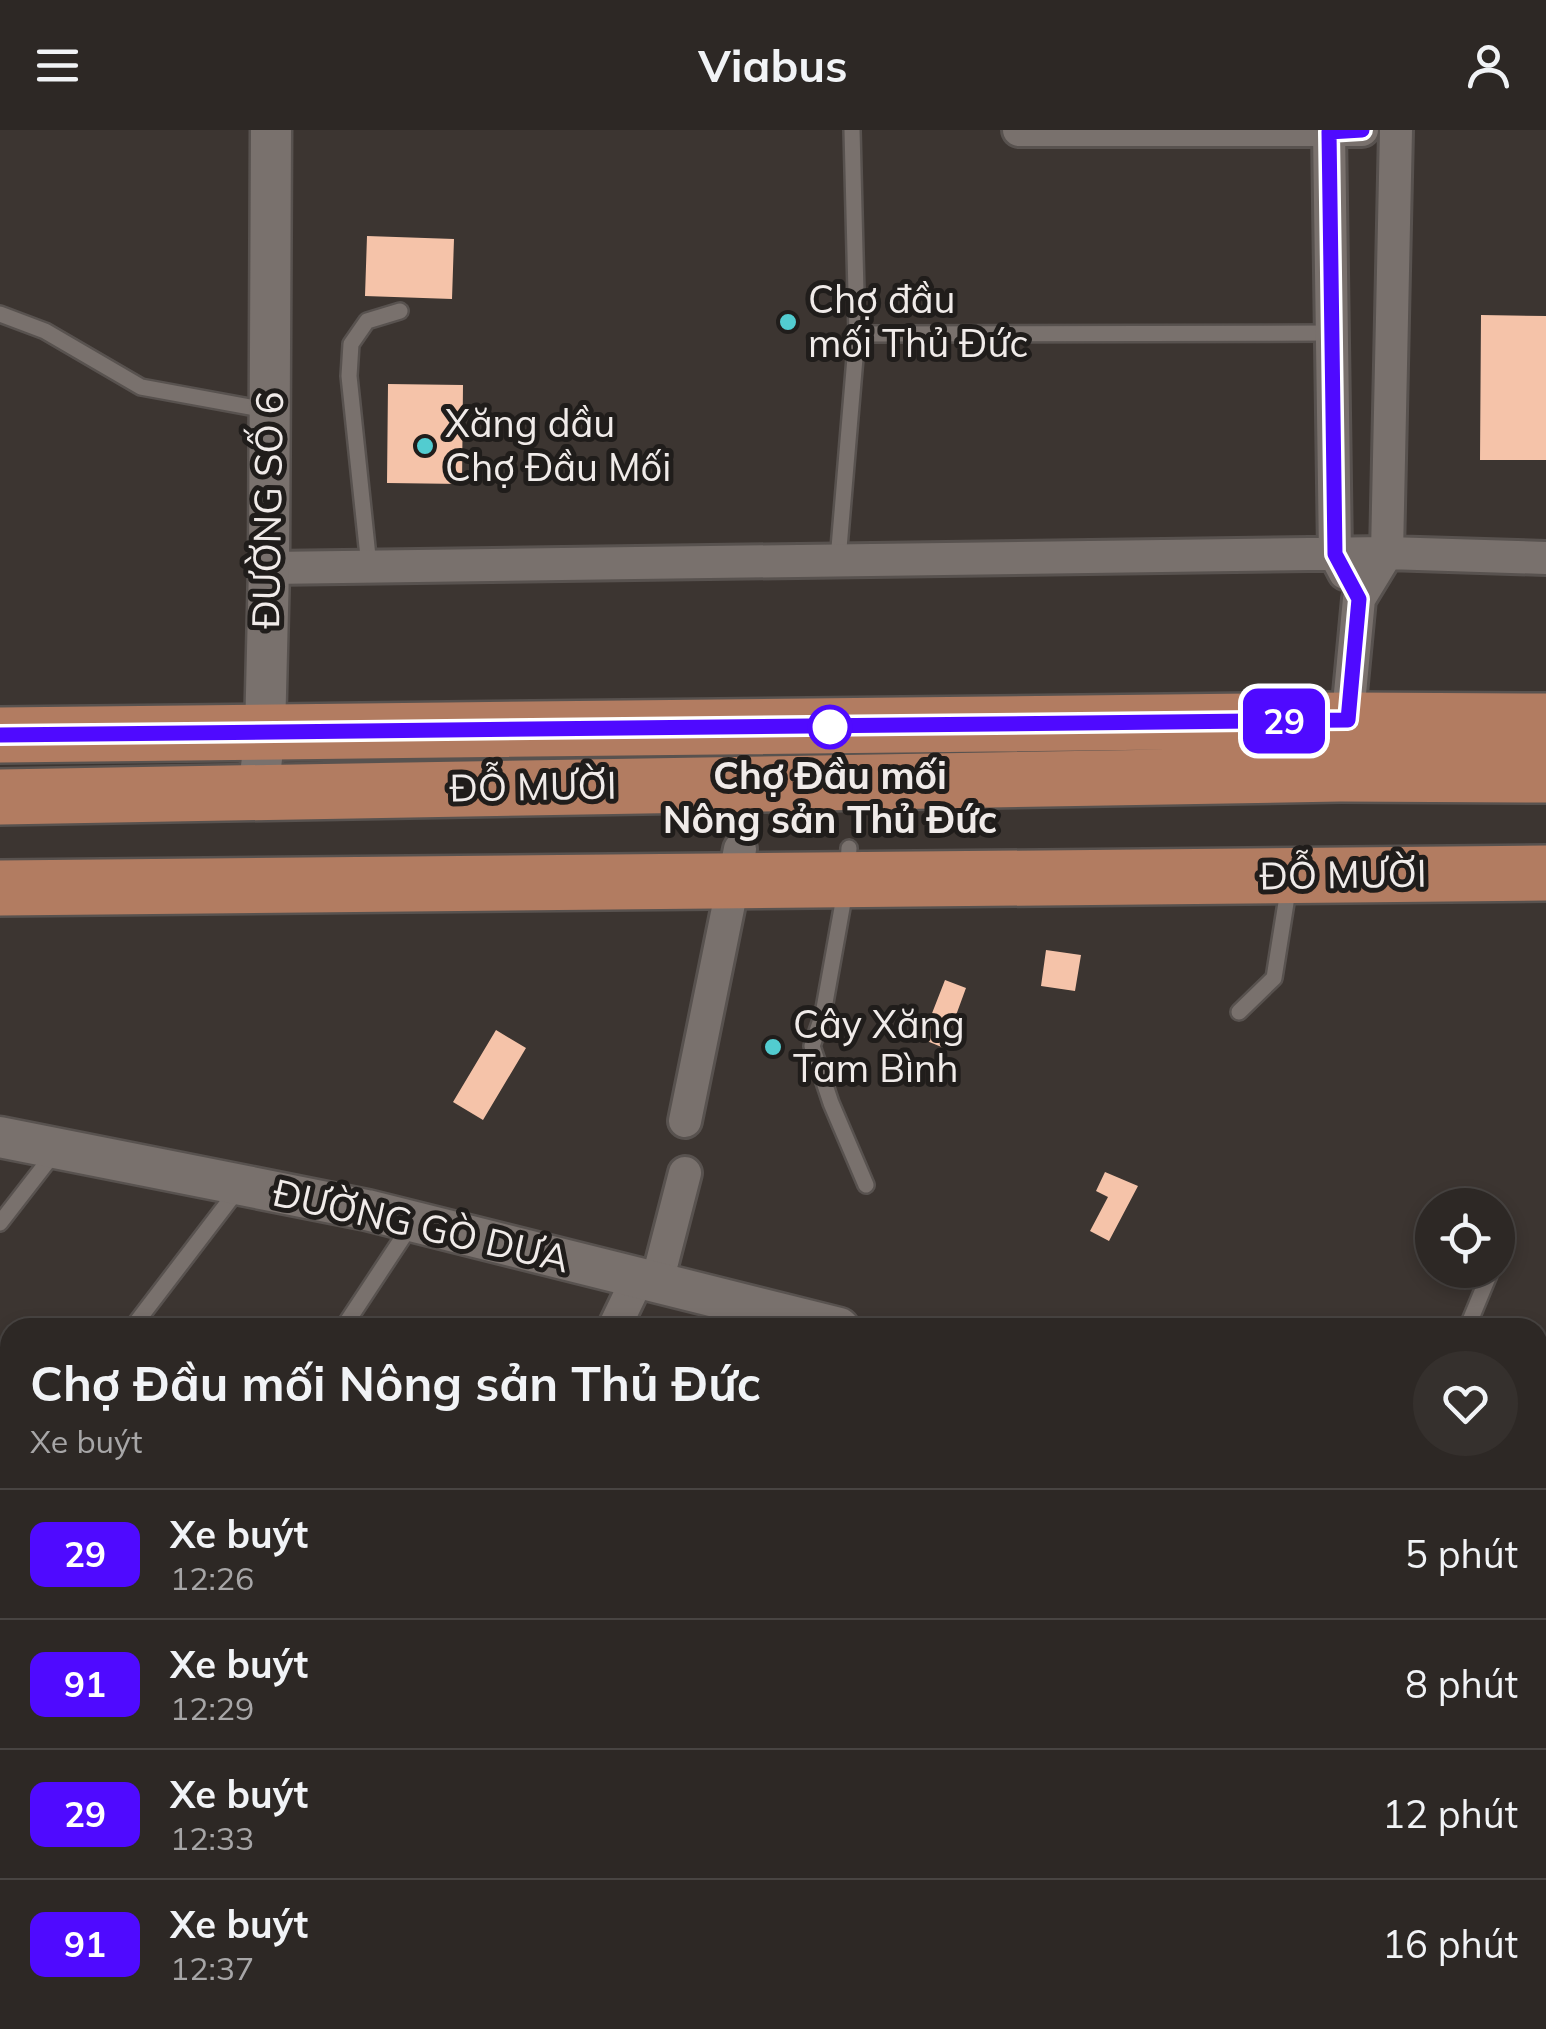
<!DOCTYPE html>
<html lang="vi">
<meta charset="utf-8">
<style>
:root{--surface:#2d2825;--page:#35302d;--text:#f1f3f6;--muted:#a7a6a7;--line:#484442}
body{margin:0;font-family:Mulish,sans-serif;background:var(--page);color:var(--text);height:100vh;display:flex;flex-direction:column;font-size:38px;white-space:nowrap}
*{box-sizing:border-box;margin:0}
p{font-size:32px;color:var(--muted)}
.icon{flex:none;width:55px;height:55px;fill:none;stroke:currentColor;stroke-width:2;stroke-linecap:round;stroke-linejoin:round}
.map{position:relative;flex:1;overflow:hidden}
.sheet{position:absolute;left:0px;top:1188px;width:1548px;height:712px;display:flex;flex-direction:column;background:var(--surface);border-radius:30px 30px 0 0;box-shadow:0 5px 15px #0003,0 0 0 2px var(--line)}
.sheet>*{flex:none}
.badge{padding:0 20px;border-radius:15px;font-size:35px;line-height:65px}
.tools{position:absolute;left:1415px;top:1058px;display:grid;gap:20px}
.tools a{display:grid;place-items:center;width:100px;height:100px;border-radius:50%;background:var(--surface);box-shadow:0 5px 15px #0003,0 0 0 2px var(--line);font-size:50px}
.map>.badge{position:absolute;translate:-50% -50%;box-shadow:0 0 0 5px #fff}
.round{display:grid;place-items:center;flex:none;width:105px;height:105px;border-radius:52px;background:var(--page)}
.headline{display:flex;align-items:center;justify-content:space-between;height:170px;padding:0 30px}
h1{font-size:48px;font-weight:700;line-height:75px}
ul{padding:0;list-style:none}
li{display:flex;align-items:center;gap:30px;height:130px;padding:0 30px;border-top:2px solid var(--line)}
li div{flex:1}
li b{display:block;font-size:38px}
li em{font-style:normal}
li .badge{min-width:110px;font-weight:700;text-align:center}
header{display:flex;justify-content:space-between;align-items:center;height:130px;padding:0 30px;background:var(--surface);font-size:45px;font-weight:700}
.map>svg:first-child{display:block}
.water{fill:#995127}
.lines{fill:none;stroke-linecap:round;stroke-linejoin:round}
.stream{stroke:#995127;stroke-width:11}
.building{fill:#f5c3a9}
.service-casing{stroke:#58524f;stroke-width:20}
.minor-casing{stroke:#58524f;stroke-width:38}
.tertiary-casing{stroke:#58524f;stroke-width:45}
.trunk-casing{stroke:#58524f;stroke-width:60}
.service{stroke:#79716d;stroke-width:15}
.minor{stroke:#79716d;stroke-width:32}
.tertiary{stroke:#79716d;stroke-width:40}
.trunk{stroke:#b27c61;stroke-width:55}
.line-casing{stroke:#fff;stroke-width:22}
.line{stroke:#4f0aff;stroke-width:15}
.poi-dot{fill:#52ccd0;stroke:#201d1b;stroke-width:4}
.stop-dot{fill:#fff;stroke:#4f0aff;stroke-width:5}
.labels{text-anchor:middle;stroke-width:10;stroke-linejoin:round;paint-order:stroke}
.poi-label{font-size:38px;fill:#f0ebe9;stroke:#201d1b;text-anchor:start}
.street-label{font-size:38px;fill:#f0ebe9;stroke:#201d1b}
.stop-label{font-size:38px;font-weight:bold;fill:#f0ebe9;stroke:#201d1b}
</style>
<header><svg class="icon" aria-label="menu" viewBox="0 0 24 24"><path d="M4 6h16M4 12h16M4 18h16"/></svg>Viabus<svg class="icon" aria-label="person" viewBox="0 0 24 24"><circle cx="12" cy="8" r="4"/><path d="M4 21q1-7 8-7t8 7"/></svg></header>
<div class="map">
<svg width="1546" height="1899" viewBox="0 0 1546 1899">
<rect width="100%" height="100%" fill="#3c3531"/>
<path class="water" d="M624 1890H722L717 1899H618Z"/>
<g class="lines">
<path class="stream" d="M0 1460 10 1466"/>
</g>
<path class="building" d="M367 106 454 109 452 169 365 166Z
M1481 185 1546 186V330H1480Z
M388 254 463 255 462 354 387 353Z
M1046 820 1081 825 1075 861 1041 856Z
M945 850 966 858 944 918 922 909Z
M496 900 526 918 483 990 453 972Z
M1105 1042 1138 1056 1109 1111 1090 1101 1108 1067 1096 1061Z
M0 1313 10 1320V1353L0 1369Z
M0 1679 10 1680V1802L0 1801Z"/>
<g class="lines">
<g class="service-casing">
<path id="service" d="M0 184 45 201 141 257 266 280
M857 204 1332 203
M838 430 857 204 852 0
M369 436 349 246 351 214 367 191 400 181
M849 718 847 750 823 884 812 916 831 973 866 1055
M1239 882 1274 848 1289 754
M0 1093 55 1022
M132 1198 239 1058
M343 1198 411 1095
M1467 1198 1489 1145
M0 1264 10 1269
M1538 1489 1546 1474
M0 1534 10 1539
M204 1890V1899"/>
</g>
<g class="minor-casing">
<path id="minor" d="M1019 0H1362
M1329 0 1335 424 1345 443
M269 438 1387 423 1546 428
M1346 605 1359 469 1387 423 1396 0
M685 991 740 719
M657 1152 685 1043
M614 1198 638 1148
M0 1890 121 1899
M1392 1899 1393 1890"/>
</g>
<g class="tertiary-casing">
<path id="tertiary" d="M258 661 265 604 269 438 271 0
M0 1007 367 1080 839 1198
M1538 1424 1546 1427"/>
</g>
<g class="trunk-casing">
<path id="trunk" d="M0 605 1348 590 1546 591
M0 667 1340 644 1546 645
M0 758 1546 743"/>
</g>
<use href="#service" class="service"/>
<use href="#minor" class="minor"/>
<use href="#tertiary" class="tertiary"/>
<use href="#trunk" class="trunk"/>
</g>
<g class="lines">
<g class="line-casing">
<path id="line" d="M0 605 1348 590 1359 469 1335 424 1329 2 1362 0"/>
</g>
<use href="#line" class="line"/>
</g>
<g class="poi-dot">
<circle cx="788" cy="192" r="10"/>
<circle cx="425" cy="316" r="10"/>
<circle cx="773" cy="917" r="10"/>
</g>
<circle class="stop-dot" cx="830" cy="597" r="20"/>
<g class="labels">
<g class="poi-label">
<text x="808" y="183">Chợ đầu<tspan x="808" dy="44">mối Thủ Đức</tspan></text>
<text x="445" y="307">Xăng dầu<tspan x="445" dy="44">Chợ Đầu Mối</tspan></text>
<text x="793" y="908">Cây Xăng<tspan x="793" dy="44">Tam Bình</tspan></text>
</g>
<g class="street-label">
<text transform="translate(268 380) rotate(-89)" y="13">ĐƯỜNG SỐ 6</text>
<text transform="translate(533 657) rotate(-1)" y="13">ĐỖ MƯỜI</text>
<text transform="translate(1343 745) rotate(-1)" y="13">ĐỖ MƯỜI</text>
<text transform="translate(421 1096) rotate(13)" y="13">ĐƯỜNG GÒ DƯA</text>
</g>
<g class="stop-label">
<text x="830" y="659">Chợ Đầu mối<tspan x="830" dy="44">Nông sản Thủ Đức</tspan></text>
</g>
</g>
</svg>
<div class="tools">
<a><svg class="icon" aria-label="locate" viewBox="0 0 24 24"><circle cx="12" cy="12" r="6"/><path d="M12 2v4M12 18v4M2 12h4M18 12h4"/></svg></a>
</div>
<b class="badge" style="left:1284px;top:591px;background:#4f0aff;color:#fff">29</b>
<section class="sheet">
<div class="headline"><div><h1>Chợ Đầu mối Nông sản Thủ Đức</h1><p>Xe buýt</p></div><a class="round"><svg class="icon" aria-label="heart" viewBox="0 0 24 24"><path d="M12 20l-8-8c-3-5 5-10 8-4 3-6 11-1 8 4z"/></svg></a></div>
<ul>
<li><span class="badge" style="background:#4f0aff;color:#fff">29</span><div><b>Xe buýt</b><p>12:26</p></div><em>5 phút</em></li>
<li><span class="badge" style="background:#4f0aff;color:#fff">91</span><div><b>Xe buýt</b><p>12:29</p></div><em>8 phút</em></li>
<li><span class="badge" style="background:#4f0aff;color:#fff">29</span><div><b>Xe buýt</b><p>12:33</p></div><em>12 phút</em></li>
<li><span class="badge" style="background:#4f0aff;color:#fff">91</span><div><b>Xe buýt</b><p>12:37</p></div><em>16 phút</em></li>
</ul>
</section>
</div>
